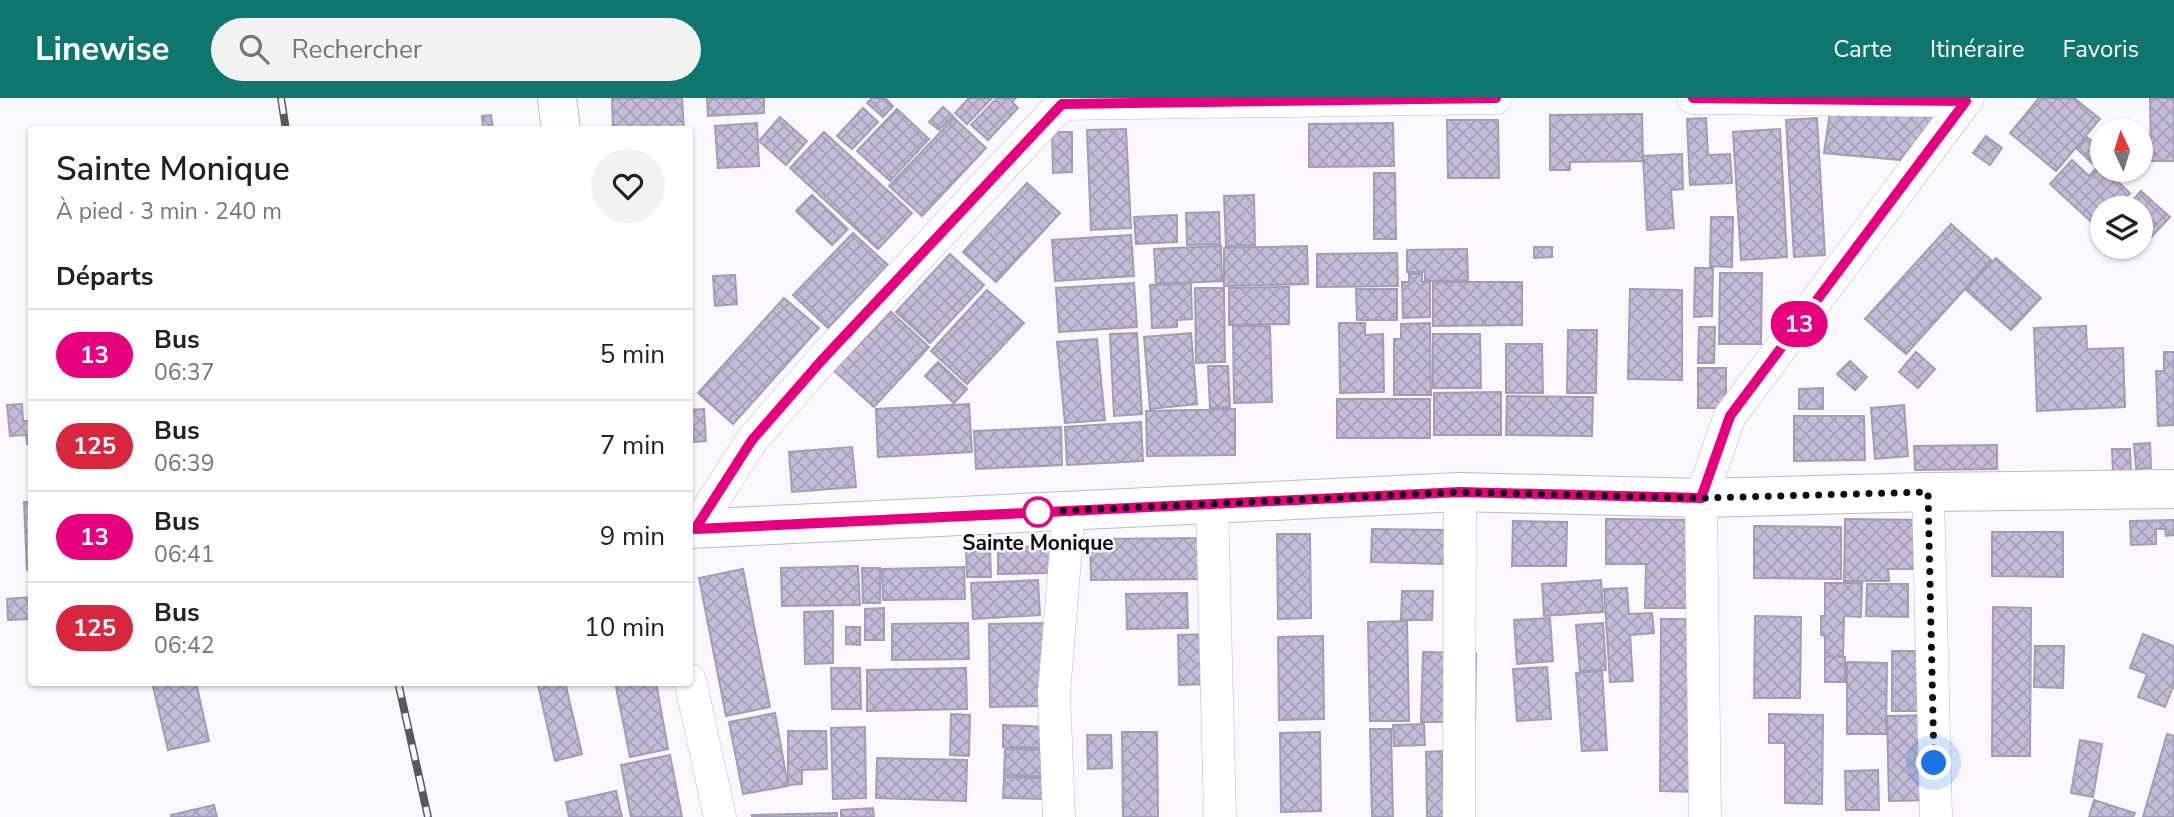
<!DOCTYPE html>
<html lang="fr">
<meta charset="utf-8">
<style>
:root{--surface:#fff;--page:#f2f2f2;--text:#222;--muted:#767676;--line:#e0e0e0;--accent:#0f766e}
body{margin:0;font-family:"Nunito Sans",sans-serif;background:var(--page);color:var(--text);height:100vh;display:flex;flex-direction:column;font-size:26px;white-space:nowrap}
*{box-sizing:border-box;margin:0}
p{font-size:23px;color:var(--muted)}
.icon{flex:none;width:38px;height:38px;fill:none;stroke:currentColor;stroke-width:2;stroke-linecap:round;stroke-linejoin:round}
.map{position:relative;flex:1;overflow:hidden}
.drawer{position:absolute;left:28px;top:28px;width:665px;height:560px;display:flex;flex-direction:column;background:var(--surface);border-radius:7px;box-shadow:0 2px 5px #0004}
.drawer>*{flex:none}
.badge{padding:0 14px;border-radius:23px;font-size:24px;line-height:46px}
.needle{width:46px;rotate:356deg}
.fabs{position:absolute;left:2090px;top:21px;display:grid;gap:14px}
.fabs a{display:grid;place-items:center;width:63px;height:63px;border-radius:50%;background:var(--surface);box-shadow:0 2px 5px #0004;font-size:35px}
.you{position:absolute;width:35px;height:35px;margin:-18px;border:5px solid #fff;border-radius:50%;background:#1a73e8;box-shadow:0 0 0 10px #1a73e833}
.map>.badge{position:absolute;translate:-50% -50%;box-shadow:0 0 0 4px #fff}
h2{padding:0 28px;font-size:26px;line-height:63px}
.round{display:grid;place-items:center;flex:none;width:74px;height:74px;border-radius:37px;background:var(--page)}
.overview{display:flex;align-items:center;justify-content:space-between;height:119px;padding:0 28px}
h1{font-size:33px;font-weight:600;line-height:52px}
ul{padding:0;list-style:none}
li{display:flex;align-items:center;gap:21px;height:91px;padding:0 28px;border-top:2px solid var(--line)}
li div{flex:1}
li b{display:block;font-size:26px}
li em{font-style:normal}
li .badge{min-width:77px;font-weight:700;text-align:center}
header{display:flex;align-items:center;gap:42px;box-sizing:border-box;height:98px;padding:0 35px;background:var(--accent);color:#fff}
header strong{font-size:33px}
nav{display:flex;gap:38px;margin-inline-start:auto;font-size:24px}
.search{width:490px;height:63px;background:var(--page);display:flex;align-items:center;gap:18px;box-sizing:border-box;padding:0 24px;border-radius:38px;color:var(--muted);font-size:26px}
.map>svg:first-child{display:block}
.building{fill:url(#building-cross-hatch);stroke:#a49bb5;stroke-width:2}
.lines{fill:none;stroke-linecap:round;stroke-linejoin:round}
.minor-casing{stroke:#c0b6d1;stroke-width:33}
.tertiary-casing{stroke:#c0b6d1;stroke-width:40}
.minor{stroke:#fff;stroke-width:32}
.tertiary{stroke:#fff;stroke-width:38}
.rail-casing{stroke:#5a575f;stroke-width:8}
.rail{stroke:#faf8fe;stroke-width:5;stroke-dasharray:16;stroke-linecap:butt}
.line-casing{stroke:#fff;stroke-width:16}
.line{stroke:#e6007e;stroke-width:10}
.walk{stroke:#0f0b14;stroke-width:7;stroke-dasharray:0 12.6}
.stop-dot{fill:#fff;stroke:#e6007e;stroke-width:3.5}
.labels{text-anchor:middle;stroke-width:5;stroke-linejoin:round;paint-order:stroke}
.stop-label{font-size:21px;font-weight:bold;fill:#0f0b14;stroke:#faf8fe}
</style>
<header>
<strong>Linewise</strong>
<div class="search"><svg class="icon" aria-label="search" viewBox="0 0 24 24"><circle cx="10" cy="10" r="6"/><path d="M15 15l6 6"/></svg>Rechercher</div>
<nav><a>Carte</a><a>Itinéraire</a><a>Favoris</a></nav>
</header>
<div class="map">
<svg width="2174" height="719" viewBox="0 0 2174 719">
<defs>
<pattern id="building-cross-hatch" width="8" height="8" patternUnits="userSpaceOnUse" patternTransform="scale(1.75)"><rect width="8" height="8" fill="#c5bbd6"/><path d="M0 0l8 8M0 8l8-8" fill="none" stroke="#a89fb7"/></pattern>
</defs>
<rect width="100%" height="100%" fill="#faf8fe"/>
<path class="building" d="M612 0H682L684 32H613Z
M707 0H764V15L708 18Z
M872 0H885L893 8 883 19 867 5Z
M969 0H992L967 26 955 15Z
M997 0H1016L1012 4 1018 10 988 42 971 27Z
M2039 0H2074L2100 21 2056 73 2010 35Z
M2150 0H2174V63H2151Z
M1831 7 1937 15 1910 63 1824 55Z
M943 9 953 18 939 32 929 24Z
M863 10 878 24 852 51 837 38Z
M897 11 929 41 890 83 857 53Z
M1642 16 1643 63 1570 64V72H1550V17Z
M491 17 493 32H483L482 18Z
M780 19 807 43 786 67 759 43Z
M954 20 986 50 922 118 889 88Z
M1706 20 1708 57 1730 56 1732 85 1690 87 1687 21Z
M1817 20 1825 157 1794 159 1786 22Z
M1447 22H1498L1499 80H1448Z
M757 25 759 68 718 70 715 28Z
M1393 25 1394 68 1309 69V26Z
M1126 31 1131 130 1091 132 1087 32Z
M1780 31 1787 159 1741 162 1733 34Z
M824 34 912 115 878 151 790 70Z
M1052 34H1072V74L1053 75Z
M1986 38 2002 50 1990 67 1973 55Z
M2087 39 2102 53 2092 65 2077 51Z
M1682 56 1683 91 1671 92 1674 130 1647 132 1643 58Z
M2072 62 2089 78 2102 64V72H2121L2114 80 2130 95 2116 110H2102V126L2098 130 2050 86Z
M1374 75H1395L1396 141H1374Z
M1027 85 1060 115 996 184 963 154Z
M2141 93 2170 119 2136 155 2128 149H2140V110H2126Z
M812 97 848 131 832 147 796 113Z
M1254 97 1255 147 1226 148 1224 98Z
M1219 114 1220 146 1187 147 1186 115Z
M1177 117V144L1136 146 1134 119Z
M1711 119H1733L1732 169 1710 168Z
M1951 126 1991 162 1906 256 1865 221Z
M853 135 888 167 828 230 793 197Z
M1131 137 1134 178 1055 183 1052 142Z
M1221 148 1222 183 1156 186 1154 151Z
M1307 148 1308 186 1224 188V150Z
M1534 149H1552V159L1534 160Z
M1467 151 1468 182 1425 183V174H1407V152Z
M1397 155 1398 188 1317 189V156Z
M950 156 984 187 930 245 896 214Z
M1996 160 2041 200 2011 232 1966 192Z
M1695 170H1713L1712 218 1694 219Z
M1720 175H1762L1761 246H1719Z
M1409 176H1422V184H1430V219L1403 220 1402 184H1409Z
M735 177 737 206 715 208 713 178Z
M1433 184H1522V227L1433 228Z
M1134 185 1137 229 1059 234 1056 190Z
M1191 185 1192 221 1177 222V229L1152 230 1150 187Z
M1289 189V226L1229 227V190Z
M1195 190H1224L1225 264 1196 265Z
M1356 191H1397V222H1357Z
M1630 191 1682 192V282L1628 281Z
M987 192 1024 225 967 286 931 253Z
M784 200 819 230 733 326 698 295Z
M887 210 929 249 874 309 832 271Z
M1339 225H1365V237L1383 236 1384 294 1340 295Z
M1430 225 1431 297H1394V241H1401V226Z
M1233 228H1270L1272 304 1234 305Z
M2086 228 2087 251 2123 250 2125 309 2037 313 2034 230Z
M1699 229H1715L1714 265H1698Z
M1568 232H1597L1596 295H1567Z
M1137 235 1142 316 1114 318 1110 236Z
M1191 235 1197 306 1150 311 1144 239Z
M1433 236H1480L1481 290H1433Z
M1097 241 1105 322 1065 325 1057 244Z
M1506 246H1542L1543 295H1506Z
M1916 254 1935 271 1918 290 1899 274Z
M2164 254H2174V327L2158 328 2156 273H2164Z
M1850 263 1867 279 1855 292 1837 276Z
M938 264 967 291 954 305 925 278Z
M1208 268H1228L1230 309 1210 310Z
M1698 270H1726V310H1698Z
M1823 290V311H1799V291Z
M1501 294V337H1434V295Z
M1507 298 1593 299 1592 338 1506 337Z
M1337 301H1430V340H1337Z
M22 306 23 323H32V346H27L26 337 10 338 7 307Z
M969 306 972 354 878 359 876 311Z
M1904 307 1908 358 1875 361 1871 310Z
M704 311 706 343 694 344 693 332H690V312Z
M1235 311V357L1147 358 1146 313Z
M1794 318H1864L1865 362 1794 363Z
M1141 324 1143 363 1067 367 1065 329Z
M1061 329 1062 367 976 371 974 333Z
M2150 345 2151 370 2136 371 2134 346Z
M1997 347V371L1915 372 1914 348Z
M852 349 856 389 792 394 789 354Z
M2112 351H2130L2131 373 2113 374Z
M24 404H32V472H27Z
M1606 421 1694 422 1692 510H1645L1646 466H1606Z
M1845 421 1928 422 1927 471H1888L1889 483H1844Z
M2174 422V437L2166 438 2165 431H2156V446L2131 447 2130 423Z
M1513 423 1567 424 1566 468H1512Z
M1754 428 1841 429V481L1754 480Z
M1372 431 1446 432 1445 466 1371 464Z
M1992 434H2063V479L1992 478Z
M1277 436H1310L1311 520 1278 521Z
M1209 440 1210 481 1091 482 1090 441Z
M1052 448V475L998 476V449Z
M990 452 991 479H967L966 453Z
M858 468 860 507 782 508 781 470Z
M964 469 965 501 883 502 882 471Z
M862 470H880V505H863Z
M743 471 770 609 726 618 699 480Z
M1038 482 1040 517 973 521 971 485Z
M1601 482 1603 514 1544 518 1542 486Z
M1825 485H1862L1861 519 1844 518 1843 558H1825V538L1821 537V518H1825Z
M1867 486H1908V519L1866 518Z
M1627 490 1629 516 1652 515 1654 535 1630 537 1633 583 1610 584 1604 491Z
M1402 493H1433L1432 522H1401Z
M1187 495 1188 530 1127 531 1126 496Z
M32 499V521L8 522 7 501Z
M1993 509 2031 510 2030 658H1992Z
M884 510V542H865V511Z
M833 513V565L805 566 804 514Z
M1755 518 1801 519 1800 600H1754Z
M1550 520 1553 563 1517 566 1514 522Z
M1661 521H1700L1699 694 1660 693Z
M1407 523 1409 623H1370L1368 524Z
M968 525 969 561 892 562V526Z
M1046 525 1048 608 990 609 989 526Z
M1603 525 1606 572 1580 573 1576 527Z
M846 529H860V547L846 546Z
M1209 536V586L1179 587 1178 537Z
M2143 536 2174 548V586L2165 609 2138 599 2147 576 2130 570Z
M1323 538 1324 621 1279 622 1278 539Z
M2035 548H2064L2063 590 2034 589Z
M1892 553H1923L1922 613H1892Z
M1423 554 1476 555 1475 624H1421Z
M1825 558 1845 559V584H1825Z
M1847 564 1887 565 1886 636H1847Z
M1547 569 1551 621 1517 623 1513 571Z
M831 570H860L861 611H832Z
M966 570 967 611 867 613V572Z
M1602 573 1607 652 1582 653 1576 575Z
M152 584H196L209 643 168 652Z
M548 584H565L582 656 555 663 538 587Z
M615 584H656L668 651 630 659Z
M775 615 788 688 743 696 729 624Z
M951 616 970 617 969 658 950 657Z
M1769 616 1823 617 1822 706 1785 705V645H1769Z
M1933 617 1935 702 1889 703 1887 618Z
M1424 626 1425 647 1394 648 1393 627Z
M1003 627 1048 629V650L1003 649Z
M865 629 866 700 833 701 831 630Z
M1370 631H1391L1393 719H1372Z
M788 633H826L827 671 802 672V686L788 687Z
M1122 634H1157L1158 719H1123Z
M1320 634 1321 713 1281 714 1280 635Z
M2167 636 2174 638V719H2143Z
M1087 637H1111L1112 670 1088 671Z
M2080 642 2102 646 2093 699 2071 695Z
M1005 651 1043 652 1042 678 1004 677Z
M1442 653 1443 694 1460 693 1461 719H1427L1426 654Z
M670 657 682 719H631L621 667Z
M877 660 967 662 966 703 876 700Z
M1878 672 1879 712H1846L1845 673Z
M1004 679 1044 680V701L1003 700Z
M616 693 622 719H569L566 704Z
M2094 702 2135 715 2133 719H2089Z
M214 707 217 719H171V717Z
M873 710 874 719H841V712Z
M837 715V719H752V717Z"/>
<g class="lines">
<g class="minor-casing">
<path id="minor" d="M1693 0 1966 3
M1062 6 1496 0
M1928 394 1936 719
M1212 405 1220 719
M695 431 752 342 821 263 1067 0
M690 582 720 719
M1059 719 1054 595 1069 413
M1459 719 1460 394
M1705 719 1701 400 1730 318 1968 0"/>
</g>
<g class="tertiary-casing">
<path id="tertiary" d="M557 0 561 32
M690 431 1460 394 1701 400 1928 394 2174 391"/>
</g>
<use href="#minor" class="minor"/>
<use href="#tertiary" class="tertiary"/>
<g class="rail-casing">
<path id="rail" d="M281 0 286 32
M398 584 428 719"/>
</g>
<use href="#rail" class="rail"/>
</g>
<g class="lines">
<g class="line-casing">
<path id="line" d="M1496 0 1062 6 821 263 752 342 695 431 1460 394 1701 400 1730 318 1966 3 1693 0"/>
</g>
<use href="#line" class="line"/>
<path class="walk" d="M1038 414 1460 394 1701 400 1928 394 1934 665"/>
</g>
<circle class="stop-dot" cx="1038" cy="414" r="14"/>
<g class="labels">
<g class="stop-label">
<text x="1038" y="452">Sainte Monique</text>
</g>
</g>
</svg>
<div class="fabs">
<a><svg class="needle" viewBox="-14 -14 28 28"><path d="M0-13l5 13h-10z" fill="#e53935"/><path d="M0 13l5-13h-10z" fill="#767676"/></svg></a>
<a><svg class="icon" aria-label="layers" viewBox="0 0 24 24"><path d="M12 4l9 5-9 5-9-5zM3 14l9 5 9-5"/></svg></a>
</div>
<div class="you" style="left:1934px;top:665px"></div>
<b class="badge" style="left:1799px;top:226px;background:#e6007e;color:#fff">13</b>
<section class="drawer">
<div class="overview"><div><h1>Sainte Monique</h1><p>À pied · 3 min · 240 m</p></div><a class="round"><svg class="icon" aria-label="heart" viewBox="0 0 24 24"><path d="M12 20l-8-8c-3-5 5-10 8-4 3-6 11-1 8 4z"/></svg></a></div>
<h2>Départs</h2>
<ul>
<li><span class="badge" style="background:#e6007e;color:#fff">13</span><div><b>Bus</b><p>06:37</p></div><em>5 min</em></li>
<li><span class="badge" style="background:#d7263d;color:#fff">125</span><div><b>Bus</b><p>06:39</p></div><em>7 min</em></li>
<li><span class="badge" style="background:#e6007e;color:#fff">13</span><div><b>Bus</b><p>06:41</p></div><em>9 min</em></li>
<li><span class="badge" style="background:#d7263d;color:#fff">125</span><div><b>Bus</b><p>06:42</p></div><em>10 min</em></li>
</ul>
</section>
</div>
